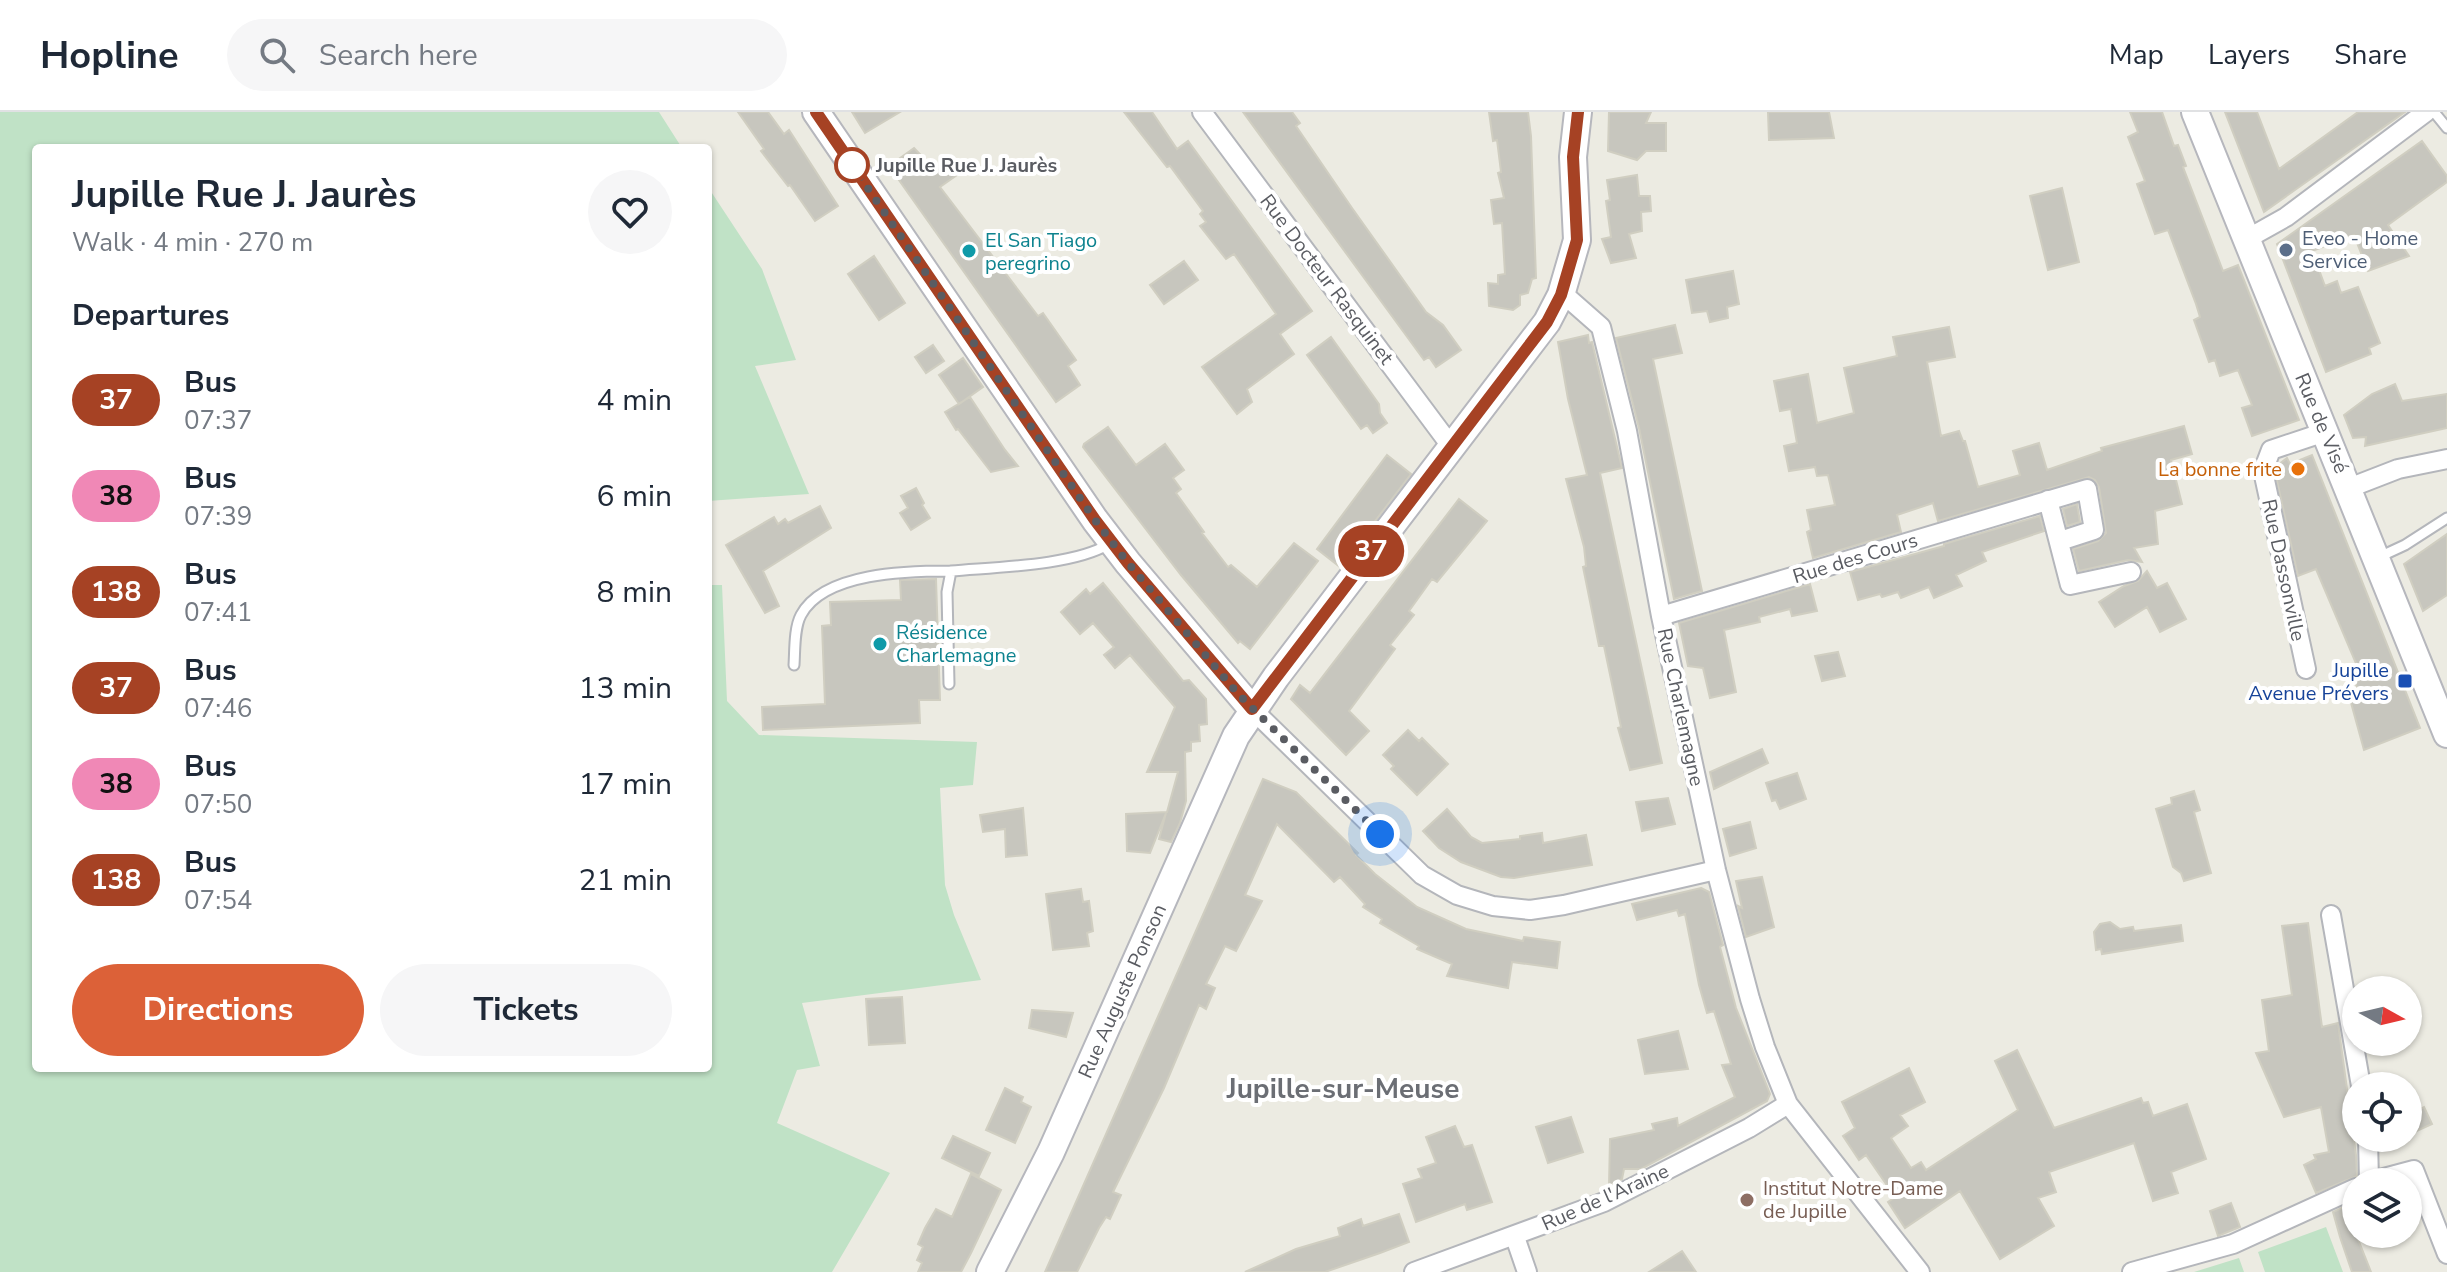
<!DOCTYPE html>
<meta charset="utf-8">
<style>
:root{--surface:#fff;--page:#f6f6f7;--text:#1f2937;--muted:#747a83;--line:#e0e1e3;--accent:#dc6138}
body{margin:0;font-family:"Nunito Sans",sans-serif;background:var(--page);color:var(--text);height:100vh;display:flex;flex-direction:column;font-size:30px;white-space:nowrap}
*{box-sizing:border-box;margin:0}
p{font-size:26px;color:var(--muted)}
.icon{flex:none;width:44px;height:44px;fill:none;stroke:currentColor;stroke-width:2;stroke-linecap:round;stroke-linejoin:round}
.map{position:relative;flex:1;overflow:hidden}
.side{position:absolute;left:32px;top:32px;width:680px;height:928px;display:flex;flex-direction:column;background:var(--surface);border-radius:8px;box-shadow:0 2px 6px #0004}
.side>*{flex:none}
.badge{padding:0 16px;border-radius:26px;font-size:28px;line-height:52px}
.needle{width:52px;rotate:98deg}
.fabs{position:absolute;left:2342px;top:864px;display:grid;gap:16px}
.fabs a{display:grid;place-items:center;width:80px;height:80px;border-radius:50%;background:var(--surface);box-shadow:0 2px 6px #0004;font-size:40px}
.you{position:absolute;width:40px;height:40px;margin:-20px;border:6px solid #fff;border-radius:50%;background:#1a73e8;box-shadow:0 0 0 12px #1a73e833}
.map>.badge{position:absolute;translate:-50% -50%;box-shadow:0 0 0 4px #fff}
h2{padding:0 40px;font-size:30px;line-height:72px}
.round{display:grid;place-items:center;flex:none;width:84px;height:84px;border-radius:42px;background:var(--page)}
.headline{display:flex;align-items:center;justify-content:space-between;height:136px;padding:0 40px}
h1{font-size:38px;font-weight:700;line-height:60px}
.action{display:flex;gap:16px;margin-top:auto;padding:16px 40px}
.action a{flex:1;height:92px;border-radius:48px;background:var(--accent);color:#fff;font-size:32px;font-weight:700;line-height:92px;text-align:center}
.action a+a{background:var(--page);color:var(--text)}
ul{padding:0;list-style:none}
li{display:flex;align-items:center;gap:24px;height:96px;padding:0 40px}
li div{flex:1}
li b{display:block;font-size:30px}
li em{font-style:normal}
li .badge{min-width:88px;font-weight:700;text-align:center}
header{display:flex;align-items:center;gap:48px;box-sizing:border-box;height:112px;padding:0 40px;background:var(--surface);border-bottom:2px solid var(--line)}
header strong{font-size:38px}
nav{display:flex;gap:44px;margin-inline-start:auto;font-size:28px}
.search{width:560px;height:72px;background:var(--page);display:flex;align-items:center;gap:20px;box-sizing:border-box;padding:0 28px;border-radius:44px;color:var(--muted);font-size:30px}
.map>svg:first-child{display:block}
.green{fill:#c0e2c6}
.building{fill:#c7c6be;stroke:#d0cec1;stroke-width:2}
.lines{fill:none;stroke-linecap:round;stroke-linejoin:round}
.lane-casing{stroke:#b4b6bb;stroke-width:13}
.street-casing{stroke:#b4b6bb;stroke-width:22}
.secondary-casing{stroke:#b6b7bd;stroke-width:30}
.lane{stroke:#fff;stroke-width:9}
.street{stroke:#fff;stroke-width:18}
.secondary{stroke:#fff;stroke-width:26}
.line-casing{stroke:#fff;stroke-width:18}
.line{stroke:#a64224;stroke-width:12}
.walk{stroke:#5a5c62;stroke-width:8;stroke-dasharray:0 14.4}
.stop-dot{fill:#fff;stroke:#a64224;stroke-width:4}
.service-dot{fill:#5c6f8a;stroke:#fff;stroke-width:3}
.culture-dot{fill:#0f9aa8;stroke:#fff;stroke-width:3}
.food-dot{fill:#e8710a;stroke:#fff;stroke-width:3}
.transit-dot{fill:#1a4fb4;stroke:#fff;stroke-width:3}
.education-dot{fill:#8d6e63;stroke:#fff;stroke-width:3}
.labels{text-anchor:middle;stroke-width:8;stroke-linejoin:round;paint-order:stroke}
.stop-label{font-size:20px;font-weight:bold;fill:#5a5c62;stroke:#fff;text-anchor:start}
.service-label{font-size:20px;fill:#4e5e75;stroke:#fff;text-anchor:start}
.culture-label{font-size:20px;fill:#0d838f;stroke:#fff;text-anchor:start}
.street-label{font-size:20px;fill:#5a5c62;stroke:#fff}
.food-label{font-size:20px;fill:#c56008;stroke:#fff;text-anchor:end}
.transit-label{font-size:20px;fill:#164399;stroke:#fff;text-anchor:end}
.education-label{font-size:20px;fill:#785e54;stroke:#fff;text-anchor:start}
.district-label{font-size:28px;font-weight:bold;fill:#6b6e74;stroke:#fff}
</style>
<header>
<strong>Hopline</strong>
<div class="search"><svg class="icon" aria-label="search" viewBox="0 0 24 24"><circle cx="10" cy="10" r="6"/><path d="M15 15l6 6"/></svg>Search here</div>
<nav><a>Map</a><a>Layers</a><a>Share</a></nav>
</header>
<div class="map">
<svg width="2447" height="1160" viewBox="0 0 2447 1160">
<rect width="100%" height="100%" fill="#ecebe2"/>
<path class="green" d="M0 0H659L682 36H36V956H708V473H722L727 589 759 623 977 630 973 673 940 676 945 773 954 803 981 868 802 891 820 954 797 958 777 1011 890 1061 832 1160H0Z
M708 75 762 157 796 248 755 254 809 382 708 389Z
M2326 1115 2343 1160H2265L2258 1140Z
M2239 1146 2244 1160H2194Z"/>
<path class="building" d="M738 0H768L784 22 789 18 838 94 815 109 790 73 788 74 761 39 764 37Z
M852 0H900L865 21Z
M1124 0H1152L1177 37 1188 29 1312 199 1280 222 1294 242 1247 277 1252 290 1237 302 1202 255 1276 202 1234 142 1226 147 1200 114 1206 110 1200 102 1203 99 1170 54 1167 55Z
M1243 0H1292L1300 11 1296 14 1352 96 1426 200 1443 213 1461 238 1436 255 1429 245 1424 248Z
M1489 0H1528L1531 24 1536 166 1532 167 1528 181 1520 183V193L1513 198 1489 194 1488 171 1498 172V163L1505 162 1502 111 1494 112 1491 88 1504 86 1498 61 1501 60 1497 28 1493 29Z
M1609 0H1651L1646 11H1666V39H1646L1637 48 1608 39Z
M1768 0H1829L1834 26 1769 28Z
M2130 0H2162L2174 34 2178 33 2186 54 2183 55 2223 159 2238 153 2299 308 2252 324 2242 296 2252 293 2238 258 2220 264 2215 248 2209 250 2194 208 2200 205 2196 192 2168 118 2155 122 2137 72 2145 69 2128 25 2138 20Z
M2225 0H2257L2279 57 2358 0H2405L2264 100Z
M2422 29 2447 64V70L2388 113 2409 144 2368 159 2354 123 2312 139 2325 174 2337 169 2341 181 2358 175 2380 231 2369 236 2371 242 2326 260 2277 132Z
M914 36 934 57 947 48 957 63 940 75 1038 204 1043 201 1076 248 1068 254 1080 273 1056 290 889 54Z
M1637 63 1639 84H1650L1651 99 1641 100 1642 119 1629 122 1636 146 1611 151 1602 127 1611 125 1606 89 1610 88 1607 68Z
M2062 76 2079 150 2048 158 2030 84Z
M874 144 905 191 879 208 848 162Z
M1184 149 1198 168 1164 192 1150 173Z
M1733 159 1739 192 1727 195 1728 206 1710 210 1707 199 1692 201 1686 168Z
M1675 213 1682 241 1653 247 1702 479 1674 487 1639 316 1616 226Z
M1949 215 1955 245 1927 250 1941 324 1959 319 1963 329H1965L1978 375 2020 363 2013 339 2039 331 2047 358 2102 339 2101 336 2184 314 2192 342 2171 348 2182 392 2155 399 2158 432 2134 436 2142 450 2128 448 2079 459 2073 437 2098 429 2106 421 2099 375 2095 368 2089 365 1938 409 1933 391 1897 403 1901 420 1813 446 1807 420 1811 418 1807 398 1835 393 1828 363 1817 364 1815 355 1789 359 1784 334 1797 331 1791 297 1780 299 1774 269 1808 262 1817 311 1854 301 1844 256 1897 244 1893 225Z
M1588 223 1589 231 1592 230 1622 356 1600 361 1662 651 1630 658 1618 616 1621 615 1604 534H1599L1583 455 1586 454 1584 435 1566 367 1587 363 1568 287 1558 230Z
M1331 225 1379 292 1380 301 1387 311 1373 321 1367 313 1361 317 1307 243Z
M933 233 944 249 926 261 915 245Z
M963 246 983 275 959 292 939 263Z
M2395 272 2402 289 2447 282V316L2365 334 2366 325 2353 326 2344 303 2372 282Z
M970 285 1005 338 1018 354 991 360 958 317 956 318 945 300Z
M1108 315 1136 353 1165 332 1184 358 1173 366 1181 377 1176 381 1204 420 1202 421 1228 455 1231 453 1257 475 1294 431 1318 449 1250 537 1240 529 1238 531 1181 463 1083 335 1084 332Z
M1387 343 1411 362 1340 455 1317 437Z
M2312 343 2420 616 2364 638 2350 587 2360 583 2350 558 2358 556 2316 457 2298 464 2275 360 2278 353 2287 346 2290 352Z
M916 376 924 391 922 393 930 406 911 418 900 401 908 396 901 384Z
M1459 387 1487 409 1437 470 1432 467 1409 499 1414 503 1390 533 1395 537 1349 599 1369 619 1346 643 1291 587 1300 573 1310 581Z
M2077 392 2080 410 2067 414 2063 397Z
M820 394 831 416 763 459 779 494 765 501 726 433 774 405 778 412 785 407 788 411Z
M2040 404 2044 419 1982 440 1986 449 1956 463 1962 474 1934 486 1929 475 1901 486 1898 480 1882 485 1880 482 1858 488 1850 460 1944 434V432Z
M2447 422V483L2423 499 2404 452Z
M2147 459 2157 476 2167 471 2186 507 2160 520 2147 495 2115 515 2099 490 2124 474 2138 469Z
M936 467 940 588H919L920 611 763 618 762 595 825 592 822 514 831 513 830 490 901 488 900 468Z
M1103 471 1183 569 1189 568 1206 587 1207 612 1199 613 1200 629 1191 630V639L1185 640 1186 689 1180 711 1171 730 1159 727 1166 701 1150 741 1127 739 1126 702 1167 700 1178 660H1147L1175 595 1130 543 1115 556 1104 543 1114 535 1093 511 1080 522 1061 500 1086 477 1090 482Z
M1810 472 1817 499 1792 504 1790 497 1759 505 1760 510 1724 518 1736 580 1710 586 1703 556 1688 554 1679 511Z
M1838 540 1845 564 1822 569 1815 544Z
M1408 618 1419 629 1422 626 1448 652 1417 683 1391 657 1394 654 1383 643Z
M1762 637 1768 651 1714 677 1710 660Z
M1797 661 1806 687 1780 697 1776 688 1772 689 1766 671Z
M1263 667 1296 680 1358 741 1356 743 1375 762 1417 795 1466 817 1523 829 1524 825 1560 830 1557 856 1512 850 1508 876 1447 864 1452 852 1417 837 1419 834 1380 811 1382 807 1363 795 1365 792 1340 765 1334 770 1277 712 1245 783 1262 789 1236 839 1225 834 1206 872 1215 876 1206 897 1199 893 1164 976 1113 1080 1121 1083 1110 1107 1106 1105 1099 1116 1077 1160H1045Z
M2194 679 2200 698 2194 700 2211 761 2184 769 2181 761 2173 755 2156 697 2172 692 2171 686Z
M1668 686 1675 712 1642 719 1636 690Z
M1023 696 1027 743 1006 745 1005 717 983 720 980 703Z
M1447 697 1471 725 1482 731 1520 727V724L1542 721 1543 731 1586 723 1592 753 1514 766 1501 765 1461 750 1439 736 1423 719Z
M1750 710 1756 736 1730 744 1723 717Z
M1762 765 1774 815 1746 825 1738 794 1742 796 1736 769Z
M1701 776 1709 780 1723 833 1720 835 1736 896 1770 982 1767 989 1641 1057H1624L1622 1067 1609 1074 1610 1027 1654 1018 1652 1012 1677 1006 1678 1014 1735 985 1722 953 1731 952 1714 899 1707 901 1699 873 1685 802 1679 804 1677 798 1637 808 1632 792Z
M1081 777 1083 790 1089 789 1093 819 1087 821 1089 834 1053 838 1046 782Z
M2110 810 2120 817 2133 815 2134 819 2181 813 2183 829 2102 842 2101 837 2096 838 2094 820 2100 812Z
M2308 811 2322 915 2338 911 2356 1043 2357 1064 2316 1081 2304 1053 2316 1047 2314 1043 2329 1040 2321 995 2284 1005 2256 941 2269 939 2262 888 2292 883 2282 814Z
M902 885 905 931 869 933 866 887Z
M1032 898 1073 901 1066 925 1029 916Z
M1678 919 1688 957 1645 962 1638 928Z
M2017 938 2054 1016 2141 986 2143 991 2148 990 2153 1004 2187 992 2206 1047 2171 1060 2178 1081 2153 1089 2134 1031 2049 1060 2056 1080 2038 1086 2054 1114 2000 1147 1960 1079 1905 1116 1888 1090 1895 1085 1866 1043 1859 1048 1843 1024 1855 1016 1842 990 1909 956 1925 990 1900 1003 1908 1014 1891 1026 1911 1056 1921 1050 1926 1058 2018 998 1995 949Z
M1005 976 1023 985 1021 990 1031 995 1015 1031 986 1018Z
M2424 995 2432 1012 2408 1023V1003Z
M1571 1005 1583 1040 1548 1051 1536 1015Z
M1455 1014 1464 1035 1472 1033 1492 1090 1467 1098 1465 1092 1416 1110 1403 1072 1422 1066 1418 1057 1436 1051 1426 1025Z
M953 1024 990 1041 979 1064 942 1046Z
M971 1062 1001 1078 971 1141 961 1160H918L922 1151 917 1148 923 1135 918 1132 925 1116 936 1097 952 1105Z
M2231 1091 2240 1115 2218 1124 2210 1099Z
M2352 1091 2356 1122 2371 1160H2352L2340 1125 2333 1100Z
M1399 1102 1409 1130 1380 1141 1325 1160H1245L1296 1137 1340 1124 1338 1116 1361 1107 1363 1114Z
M1682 1139 1696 1160H1649Z"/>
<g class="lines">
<g class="lane-casing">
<path id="lane" d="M2434 0 2447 16
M2377 446 2405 433 2447 406
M794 553C795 538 794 516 801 503 824 460 908 459 951 459
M949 572 947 480 951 459C995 455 1073 454 1109 432"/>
</g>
<g class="street-casing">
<path id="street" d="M1202 0 1451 334
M2245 128 2286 105 2426 0
M1561 183 1568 186 1601 215 1627 319 1661 504 1716 758 1750 887 1765 935 1788 992 1920 1160
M2349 376 2398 357 2447 347
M2048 388 2070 473 2131 460
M1661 504 2087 377 2094 418 2060 429
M2306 557 2263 359 2271 338 2325 320
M1252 597 1422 763 1457 783 1493 794 1530 798 1564 793 1716 758
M2331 803 2361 974
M2368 1026 2369 1070
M2369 1070 2414 1058 2447 1142
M1515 1125 1527 1160
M1414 1160 1604 1090 1749 1016 1788 992
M2132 1160 2233 1132 2356 1076"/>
</g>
<g class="secondary-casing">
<path id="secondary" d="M816 0 1095 408 1128 451 1252 597
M2195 0 2447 622
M990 1160 1051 1040 1236 624 1276 565 1547 210 1561 183 1577 128 1573 45 1578 0"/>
</g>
<use href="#lane" class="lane"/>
<use href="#street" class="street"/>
<use href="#secondary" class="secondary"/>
</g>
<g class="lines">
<g class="line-casing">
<path id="line" d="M816 0 1095 408 1128 451 1252 597 1547 210 1561 183 1577 128 1573 45 1578 0"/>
</g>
<use href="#line" class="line"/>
<path class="walk" d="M852 53 1095 408 1128 451 1238 582 1380 722"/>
</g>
<circle class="stop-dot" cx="852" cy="53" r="16"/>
<circle class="service-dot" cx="2286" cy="138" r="8"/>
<g class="culture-dot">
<circle cx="969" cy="139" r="8"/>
<circle cx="880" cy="532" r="8"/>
</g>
<circle class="food-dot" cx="2298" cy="357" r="8"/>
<rect class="transit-dot" x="2397" y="561" width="16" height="16" rx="4"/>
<circle class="education-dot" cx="1747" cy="1088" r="8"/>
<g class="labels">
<g class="stop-label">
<text x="876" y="60">Jupille Rue J. Jaurès</text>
</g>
<g class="service-label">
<text x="2302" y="133">Eveo - Home<tspan x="2302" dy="23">Service</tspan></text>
</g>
<g class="culture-label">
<text x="985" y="135">El San Tiago<tspan x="985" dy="23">peregrino</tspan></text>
<text x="896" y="527">Résidence<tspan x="896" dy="23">Charlemagne</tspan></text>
</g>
<g class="street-label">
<text transform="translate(1327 167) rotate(53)" y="7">Rue Docteur Rasquinet</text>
<text transform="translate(2322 311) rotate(67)" y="7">Rue de Visé</text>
<text transform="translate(1855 446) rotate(-17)" y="7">Rue des Cours</text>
<text transform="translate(2284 458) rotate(78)" y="7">Rue Dassonville</text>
<text transform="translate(1681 595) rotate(78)" y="7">Rue Charlemagne</text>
<text transform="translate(1122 879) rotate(-66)" y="7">Rue Auguste Ponson</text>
<text transform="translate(1605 1085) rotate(-24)" y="7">Rue de l'Araine</text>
</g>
<g class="food-label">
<text x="2282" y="364">La bonne frite</text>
</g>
<g class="transit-label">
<text x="2389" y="565">Jupille<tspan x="2389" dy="23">Avenue Prévers</tspan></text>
</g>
<g class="education-label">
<text x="1763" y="1083">Institut Notre-Dame<tspan x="1763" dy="23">de Jupille</tspan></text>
</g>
<g class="district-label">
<text x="1343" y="986">Jupille-sur-Meuse</text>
</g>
</g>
</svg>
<div class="fabs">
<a><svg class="needle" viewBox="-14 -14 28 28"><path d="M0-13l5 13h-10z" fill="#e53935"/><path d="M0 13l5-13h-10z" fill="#747a83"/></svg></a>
<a><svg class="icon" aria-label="locate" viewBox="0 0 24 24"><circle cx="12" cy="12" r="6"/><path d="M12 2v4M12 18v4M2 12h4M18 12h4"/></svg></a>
<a><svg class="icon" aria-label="layers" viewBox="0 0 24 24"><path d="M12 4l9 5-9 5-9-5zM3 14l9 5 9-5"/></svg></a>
</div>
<div class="you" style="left:1380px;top:722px"></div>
<b class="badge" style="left:1371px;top:439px;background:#a64224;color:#fff">37</b>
<section class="side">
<div class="headline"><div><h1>Jupille Rue J. Jaurès</h1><p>Walk · 4 min · 270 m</p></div><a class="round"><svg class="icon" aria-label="heart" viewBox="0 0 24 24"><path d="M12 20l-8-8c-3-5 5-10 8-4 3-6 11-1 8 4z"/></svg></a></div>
<h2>Departures</h2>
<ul>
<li><span class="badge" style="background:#a64224;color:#fff">37</span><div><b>Bus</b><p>07:37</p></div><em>4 min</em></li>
<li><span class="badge" style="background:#f088b6;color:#111">38</span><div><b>Bus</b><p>07:39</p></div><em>6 min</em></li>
<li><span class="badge" style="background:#a64224;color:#fff">138</span><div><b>Bus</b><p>07:41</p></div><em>8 min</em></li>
<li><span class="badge" style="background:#a64224;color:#fff">37</span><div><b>Bus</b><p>07:46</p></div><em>13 min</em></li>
<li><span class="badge" style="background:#f088b6;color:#111">38</span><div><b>Bus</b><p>07:50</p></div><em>17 min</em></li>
<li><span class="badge" style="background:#a64224;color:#fff">138</span><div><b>Bus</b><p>07:54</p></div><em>21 min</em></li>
</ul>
<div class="action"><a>Directions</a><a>Tickets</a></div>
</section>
</div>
